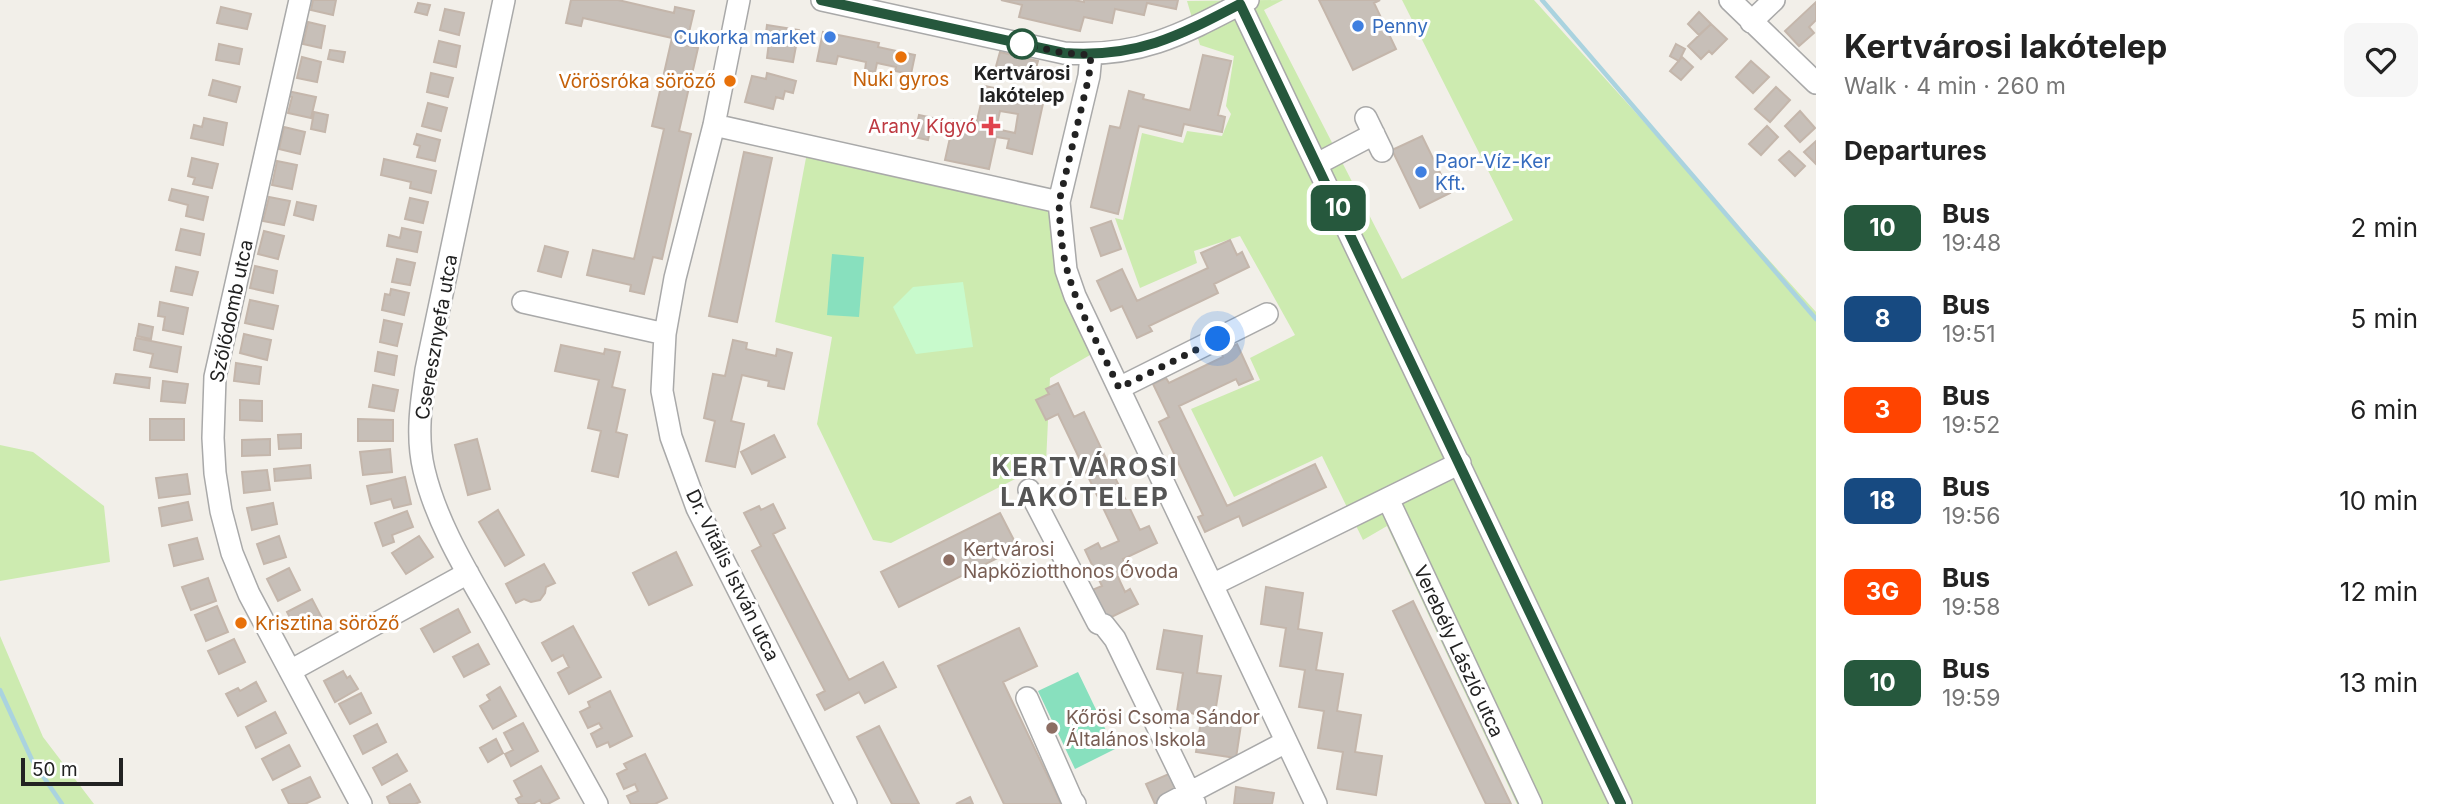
<!DOCTYPE html>
<meta charset="utf-8">
<style>
:root{--surface:#fff;--page:#f6f6f6;--text:#222;--muted:#767676}
body{margin:0;font-family:Inter,sans-serif;background:var(--page);color:var(--text);height:100vh;display:flex;flex-direction:column;font-size:26px;white-space:nowrap}
*{box-sizing:border-box;margin:0}
p{font-size:23px;color:var(--muted)}
.icon{flex:none;width:38px;height:38px;fill:none;stroke:currentColor;stroke-width:2;stroke-linecap:round;stroke-linejoin:round}
.map{position:relative;flex:1;overflow:hidden}
.drawer{display:flex;flex-direction:column;background:var(--surface);width:630px}
.drawer>*{flex:none}
.badge{padding:0 14px;border-radius:10px;font-size:24px;line-height:46px}
.scale{position:absolute;left:21px;bottom:18px;width:102px;box-sizing:border-box;padding-left:7px;border:4px solid #222;border-top:0;font-size:19px;line-height:24px;white-space:nowrap;color:#222;-webkit-text-stroke:5px #fff;paint-order:stroke}
.you{position:absolute;width:35px;height:35px;margin:-18px;border:5px solid #fff;border-radius:50%;background:#1a73e8;box-shadow:0 0 0 10px #1a73e833}
.map>.badge{position:absolute;translate:-50% -50%;box-shadow:0 0 0 4px #fff}
h2{padding:0 28px;font-size:26px;line-height:63px}
.round{display:grid;place-items:center;flex:none;width:74px;height:74px;border-radius:14px;background:var(--page)}
.headline{display:flex;align-items:center;justify-content:space-between;height:119px;padding:0 28px}
h1{font-size:33px;font-weight:700;line-height:52px}
ul{padding:0;list-style:none}
li{display:flex;align-items:center;gap:21px;height:91px;padding:0 28px}
li div{flex:1}
li b{display:block;font-size:26px}
li em{font-style:normal}
li .badge{min-width:77px;font-weight:700;text-align:center}
main{display:flex;flex:1;min-height:0}
.map>svg:first-child{display:block}
.grass{fill:#cdebb0}
.park{fill:#c8facc}
.pitch{fill:#88e0be}
.lines{fill:none;stroke-linecap:round;stroke-linejoin:round}
.stream{stroke:#aad3df;stroke-width:4.5}
.building{fill:#c7bfb8;stroke:#c4b6ab;stroke-width:2;fill-rule:evenodd}
.minor-casing{stroke:#a9a9a9;stroke-width:24}
.minor{stroke:#fff;stroke-width:21}
.line-casing{stroke:#fff;stroke-width:16}
.line{stroke:#26583d;stroke-width:10}
.walk{stroke:#222;stroke-width:7;stroke-dasharray:0 12.6}
.shop-dot{fill:#3f7fe0;stroke:#fff;stroke-width:2.5}
.stop-dot{fill:#fff;stroke:#26583d;stroke-width:3.5}
.food-dot{fill:#e8710a;stroke:#fff;stroke-width:2.5}
.health-dot{fill:#e0444e;stroke:#fff;stroke-width:2.5}
.education-dot{fill:#8d6e63;stroke:#fff;stroke-width:2.5}
.labels{text-anchor:middle;stroke-width:6;stroke-linejoin:round;paint-order:stroke}
.shop-label{font-size:19px;fill:#366cbe;stroke:#fff;text-anchor:start}
.stop-label{font-size:19px;font-weight:bold;fill:#222;stroke:#fff}
.food-label{font-size:19px;fill:#c56008;stroke:#fff}
.health-label{font-size:19px;fill:#be3a42;stroke:#fff;text-anchor:end}
.street-label{font-size:19px;fill:#222;stroke:#fff}
.education-label{font-size:19px;fill:#785e54;stroke:#fff;text-anchor:start}
.district-label{font-size:26px;font-weight:bold;letter-spacing:2px;fill:#555;stroke:#fff}
</style>
<main>
<div class="map">
<svg width="1816" height="804" viewBox="0 0 1816 804">
<rect width="100%" height="100%" fill="#f2efe9"/>
<path class="grass" d="M1283 0 1264 10 1402 279 1513 220 1402 0H1534L1816 312V804H1517L1387 526 1363 540 1322 456 1234 497 1191 409 1260 380 1250 358 1295 335 1240 236 1194 251 1197 263 1140 288 1115 218 1123 220 1142 133 1183 143 1187 131 1222 136 1231 114 1226 106 1234 56 1200 45 1187 1Z
M809 142 1067 198 1065 248 1104 347 1050 378 1046 463 891 543 873 540 817 424 832 337 775 322Z
M0 445 33 452 104 506 110 562 0 581Z
M0 636 43 737 94 804H0Z"/>
<path class="park" d="M963 282 973 347 916 354 893 307 913 287Z"/>
<path class="pitch" d="M832 254 864 257 859 317 827 315Z
M1078 672 1115 749 1075 769 1038 691Z"/>
<g class="lines">
<path class="stream" d="M1542 0 1816 319
M0 690 32 760 62 804"/>
</g>
<path class="building" d="M313 0H336L333 15 311 10Z
M571 0H618L674 13 675 7 694 11 686 45 698 48 679 131 691 134 662 259 653 257 644 294 630 291 631 285 587 275 593 250 634 259 664 129 652 126 672 38 583 18 581 26 566 23Z
M1001 0H1074L1084 2V0H1178L1176 9 1147 3 1144 15 1115 9 1112 23 1084 17 1080 31 1019 17 1022 5Z
M1319 0H1380L1374 3 1396 49 1353 70Z
M1816 2V20L1809 27 1814 33 1799 46 1785 31Z
M418 3 430 5 427 15 415 12Z
M221 7 251 14 247 29 217 23Z
M445 9 464 13 459 35 440 30Z
M1699 12 1711 24 1699 35 1688 24Z
M308 22 325 26 321 48 303 44Z
M1711 24 1727 39 1712 54 1709 51 1701 59 1688 46Z
M767 25 799 30 793 62 767 58 769 42 765 41Z
M823 32 879 43 878 47 915 55 911 74 895 71 896 67 877 63 875 72 865 70 866 62 838 56 836 64 817 61Z
M439 41 460 46 456 67 434 62Z
M219 44 242 49 239 64 216 60Z
M1676 44 1685 49 1679 61 1670 56Z
M330 50 345 52 343 62 328 59Z
M1000 52 1038 61 1033 79 995 70Z
M1203 55 1231 61 1218 115 1225 117 1222 132 1184 124 1181 136 1139 126 1118 214 1091 207 1110 126 1120 128 1129 91 1144 95 1143 99 1190 110Z
M302 57 321 62 317 82 297 78Z
M1682 57 1693 67 1681 80 1670 71Z
M1751 61 1769 77 1753 93 1736 77Z
M431 73 453 78 448 97 427 92Z
M767 73 796 81 793 93 785 91 783 99 776 97 773 109 745 102 752 76 766 79Z
M213 80 240 87 236 102 209 95Z
M985 86 1044 99 1032 154 1007 148 1009 139 996 137 989 169 945 160 954 120 976 125ZM1000 111 1018 114 1015 133 996 129Z
M1776 87 1790 100 1770 122 1755 109Z
M283 90 316 97 311 118 288 113 292 97 282 95Z
M428 103 447 108 441 131 422 126Z
M1800 111 1815 128 1800 142 1785 126Z
M314 112 328 115 325 132 311 129Z
M919 115 933 118 928 140 914 137Z
M204 118 227 123 223 145 191 138 194 125 202 127Z
M1767 126 1778 137 1761 155 1749 144Z
M284 127 305 132 300 154 279 149Z
M417 134 440 140 435 161 417 157 420 146 414 144Z
M1422 136 1450 193 1420 208 1392 150Z
M1816 141V164L1804 152Z
M1789 151 1805 166 1795 176 1779 160Z
M744 152 772 158 737 322 709 316Z
M192 158 218 164 212 188 193 184 195 178 188 176Z
M384 159 436 171 431 193 410 188 411 182 381 175Z
M277 161 297 165 292 189 272 185Z
M172 189 208 197 203 220 186 216 188 205 169 200Z
M269 197 290 201 284 225 263 221Z
M410 198 428 202 423 223 405 219Z
M297 202 316 206 313 220 294 215Z
M1111 221 1121 249 1101 256 1091 228Z
M402 228 421 232 417 252 387 246 389 235 400 238Z
M181 229 204 234 200 255 176 250Z
M264 231 284 236 278 259 258 254Z
M1230 240 1237 255 1242 252 1249 267 1214 284 1218 293 1149 326 1152 331 1137 338 1122 306 1111 311 1097 281 1122 269 1137 301 1208 268 1201 253Z
M545 246 568 252 561 277 538 271Z
M397 259 415 263 410 285 392 282Z
M255 266 277 271 273 293 250 288Z
M176 267 198 272 192 295 171 291Z
M391 289 409 293 404 315 382 310 385 294 390 295Z
M250 300 278 306 273 329 245 323Z
M160 302 188 308 183 334 163 330 165 317 158 316Z
M384 320 402 324 397 346 380 342Z
M139 324 153 327 151 339 137 336Z
M244 334 271 340 267 360 240 353Z
M136 338 181 347 177 372 150 367 153 354 134 350Z
M733 340 747 343 746 349 776 356 777 349 792 353 784 389 768 386 769 381 742 375 731 421 744 424 735 467 706 461 715 421 704 418 713 374 725 376Z
M1237 344 1253 379 1239 385 1236 379 1179 406 1227 506 1315 464 1326 487 1243 526 1239 516 1205 532 1198 517 1203 515 1159 422 1169 417 1153 384 1166 378 1169 383 1223 357 1221 352Z
M561 345 604 354 605 349 620 352 612 387 625 390 616 432 627 435 618 477 592 471 601 431 588 428 599 380 555 371Z
M378 352 397 356 394 375 375 371Z
M236 363 261 367 259 384 234 381Z
M116 374 150 378 149 388 114 383Z
M163 381 188 384 185 403 161 401Z
M1058 383 1074 417 1084 412 1140 530 1149 526 1157 543 1123 559 1128 569 1117 575 1125 592 1130 589 1138 604 1099 623 1092 590 1102 586 1085 550 1098 543 1101 549 1119 541 1058 414 1046 420 1036 400 1049 394 1046 389Z
M373 385 398 390 394 411 369 407Z
M240 400 262 401V421L240 420Z
M150 419H184V440H150Z
M358 419 393 420V441H358Z
M301 434V448L279 449 278 435Z
M774 435 785 457 752 474 741 452Z
M270 439V455L242 456V440Z
M477 439 490 489 468 495 455 445Z
M390 449 392 472 363 475 360 452Z
M310 465 311 478 275 481 274 469Z
M267 470 270 490 244 493 242 472Z
M187 474 190 494 159 498 156 478Z
M405 477 411 504 394 508 391 499 371 504 367 486Z
M188 502 192 520 162 526 159 508Z
M273 503 277 524 252 530 247 508Z
M773 504 785 528 773 534 849 680 883 662 896 687 865 703 859 692 825 710 817 695 825 691 752 551 761 546 744 513 759 506 761 510Z
M498 510 524 555 505 566 479 522Z
M407 511 413 527 392 535 394 542 383 546 375 523Z
M1000 513 1018 548 899 607 881 572Z
M279 536 286 557 264 564 257 544Z
M419 536 433 557 406 574 392 553Z
M197 538 203 559 174 566 169 545Z
M676 552 692 585 649 605 633 573Z
M544 564 555 583 546 587 545 593 540 600 531 602 524 599 516 603 506 584Z
M289 568 300 590 278 601 267 579Z
M208 578 216 601 191 610 182 587Z
M1266 587 1303 593 1298 629 1322 633 1316 670 1343 674 1337 711 1361 715 1355 752 1382 756 1376 795 1337 789 1343 752 1318 748 1324 711 1299 707 1305 670 1280 666 1286 628 1261 624Z
M312 599 322 618 297 631 287 612Z
M1413 601 1511 804H1486L1393 611Z
M217 606 228 632 206 641 195 615Z
M458 609 470 632 434 652 421 629Z
M573 626 601 677 569 694 558 673 569 667 563 655 552 661 542 643Z
M1019 628 1037 666 1003 682 1061 804H1004L938 666Z
M1164 630 1202 636 1197 673 1221 676 1215 713 1242 718 1236 758 1196 752 1202 715 1177 711 1183 673 1157 669Z
M234 639 245 662 219 674 208 651Z
M478 644 489 664 464 677 453 657Z
M343 671 347 678 350 676 358 689 335 702 324 681Z
M256 682 266 701 238 716 226 694 238 688 240 691Z
M500 687 516 716 493 729 480 706 490 700 487 695Z
M610 691 632 736 610 747 608 742 597 747 591 734 602 728 599 723 588 728 580 712 590 707 588 702Z
M361 693 371 713 350 724 339 704Z
M275 712 286 733 256 748 246 727Z
M523 723 538 751 511 766 505 754 513 750 504 733Z
M377 724 386 742 363 754 354 736Z
M879 726 919 804H892L857 737Z
M496 739 503 753 488 762 480 748Z
M289 745 300 766 273 780 262 759Z
M397 754 407 771 382 785 373 768Z
M645 754 667 798 655 804H631L627 796 638 791 635 784 624 789 617 774 627 769 624 764Z
M541 766 559 798 548 804H542L540 800 533 804H519L516 799 522 796 514 781Z
M1171 773 1180 792 1155 804 1146 784Z
M310 777 320 797 305 804H289L282 790Z
M410 784 420 802 415 804H390L387 797Z
M1236 787 1274 793 1272 804H1234Z
M970 797 973 804H956Z"/>
<g class="lines">
<g class="minor-casing">
<path id="minor" d="M300 0 215 377 213 438 215 473 221 511 232 553 249 594 361 804
M504 0 426 370C421 403 416 437 424 470 437 525 469 575 496 623 530 684 564 744 597 804
M739 0 714 125 675 278 665 334 662 391 671 437 697 508 846 804
M822 0 1064 53C1140 58 1183 34 1248 0
M1238 0 1621 804
M1730 0 1816 83
M1751 22 1774 0
M1091 55 1089 76 1059 202 1066 270 1075 296 1316 804
M1366 118 1382 151
M714 125 1059 202
M1317 164 1374 134
M523 302 665 334
M1119 388 1267 314
M1029 490 1098 623 1104 625 1115 639 1195 804
M1388 499 1531 804
M1212 585 1460 463
M290 671 468 573
M1027 698 1072 800 1075 804
M1168 804 1286 742"/>
</g>
<use href="#minor" class="minor"/>
</g>
<g class="lines">
<g class="line-casing">
<path id="line" d="M821 0 1064 53C1137 58 1177 37 1240 4L1621 804"/>
</g>
<use href="#line" class="line"/>
<path class="walk" d="M1022 44 1064 53 1091 55 1089 76 1059 202C1060 225 1061 251 1068 273 1079 313 1102 350 1119 388L1218 339"/>
</g>
<g class="shop-dot">
<circle cx="1358" cy="26" r="7"/>
<circle cx="830" cy="37" r="7"/>
<circle cx="1421" cy="172" r="7"/>
</g>
<circle class="stop-dot" cx="1022" cy="44" r="14"/>
<g class="food-dot">
<circle cx="901" cy="57" r="7"/>
<circle cx="730" cy="81" r="7"/>
<circle cx="241" cy="623" r="7"/>
</g>
<path class="health-dot" d="M987.5 115.5h7v7h7v7h-7v7h-7v-7h-7v-7h7z"/>
<g class="education-dot">
<circle cx="949" cy="560" r="7"/>
<circle cx="1052" cy="728" r="7"/>
</g>
<g class="labels">
<g class="shop-label">
<text x="1372" y="33">Penny</text>
<text x="816" y="44" text-anchor="end">Cukorka market</text>
<text x="1435" y="168">Paor-Víz-Ker<tspan x="1435" dy="22">Kft.</tspan></text>
</g>
<g class="stop-label">
<text x="1022" y="80">Kertvárosi<tspan x="1022" dy="22">lakótelep</tspan></text>
</g>
<g class="food-label">
<text x="901" y="86">Nuki gyros</text>
<text x="716" y="88" text-anchor="end">Vörösróka söröző</text>
<text x="255" y="630" text-anchor="start">Krisztina söröző</text>
</g>
<g class="health-label">
<text x="977" y="133">Arany Kígyó</text>
</g>
<g class="street-label">
<text transform="translate(231 311) rotate(-78)" y="7">Szőlődomb utca</text>
<text transform="translate(436 337) rotate(-80)" y="7">Cseresznyefa utca</text>
<text transform="translate(733 575) rotate(64)" y="7">Dr. Vitális István utca</text>
<text transform="translate(1459 651) rotate(65)" y="7">Verebély László utca</text>
</g>
<g class="education-label">
<text x="963" y="556">Kertvárosi<tspan x="963" dy="22">Napköziotthonos Óvoda</tspan></text>
<text x="1066" y="724">Kőrösi Csoma Sándor<tspan x="1066" dy="22">Általános Iskola</tspan></text>
</g>
<g class="district-label">
<text x="1085" y="476">KERTVÁROSI<tspan x="1085" dy="30">LAKÓTELEP</tspan></text>
</g>
</g>
</svg>
<div class="scale">50 m</div>
<div class="you" style="left:1218px;top:339px"></div>
<b class="badge" style="left:1338px;top:208px;background:#26583d;color:#fff">10</b>
</div>
<section class="drawer">
<div class="headline"><div><h1>Kertvárosi lakótelep</h1><p>Walk · 4 min · 260 m</p></div><a class="round"><svg class="icon" aria-label="heart" viewBox="0 0 24 24"><path d="M12 20l-8-8c-3-5 5-10 8-4 3-6 11-1 8 4z"/></svg></a></div>
<h2>Departures</h2>
<ul>
<li><span class="badge" style="background:#26583d;color:#fff">10</span><div><b>Bus</b><p>19:48</p></div><em>2 min</em></li>
<li><span class="badge" style="background:#174a81;color:#fff">8</span><div><b>Bus</b><p>19:51</p></div><em>5 min</em></li>
<li><span class="badge" style="background:#f40;color:#fff">3</span><div><b>Bus</b><p>19:52</p></div><em>6 min</em></li>
<li><span class="badge" style="background:#174a81;color:#fff">18</span><div><b>Bus</b><p>19:56</p></div><em>10 min</em></li>
<li><span class="badge" style="background:#f40;color:#fff">3G</span><div><b>Bus</b><p>19:58</p></div><em>12 min</em></li>
<li><span class="badge" style="background:#26583d;color:#fff">10</span><div><b>Bus</b><p>19:59</p></div><em>13 min</em></li>
</ul>
</section>
</main>
